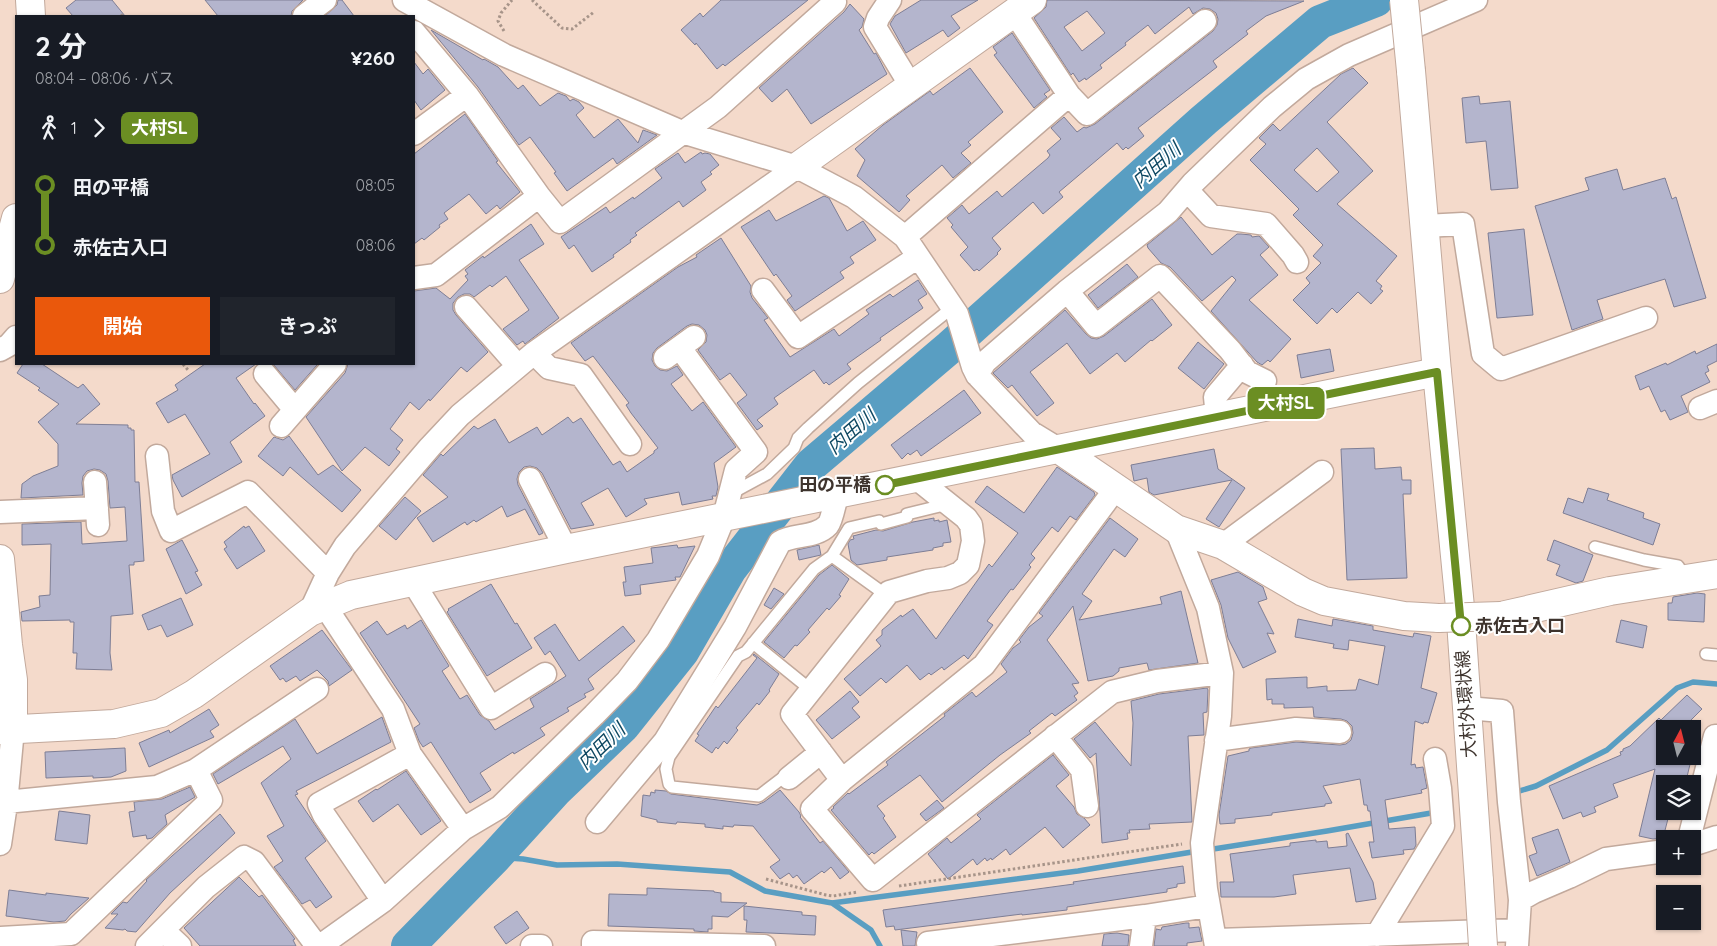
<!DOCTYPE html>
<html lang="ja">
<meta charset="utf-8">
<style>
:root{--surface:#171b24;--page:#20242c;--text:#f1f3f6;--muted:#9ea1a6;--accent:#ea580c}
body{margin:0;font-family:Quicksand,"Noto Sans JP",sans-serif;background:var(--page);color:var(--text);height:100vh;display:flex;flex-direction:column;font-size:19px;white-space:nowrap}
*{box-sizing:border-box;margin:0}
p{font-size:16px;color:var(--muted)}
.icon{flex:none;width:28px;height:28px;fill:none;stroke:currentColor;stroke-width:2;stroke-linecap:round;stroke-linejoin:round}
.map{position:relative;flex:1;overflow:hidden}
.sheet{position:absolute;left:15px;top:15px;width:400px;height:350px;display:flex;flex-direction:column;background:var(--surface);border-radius:0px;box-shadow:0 1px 4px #0004}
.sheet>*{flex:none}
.badge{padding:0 10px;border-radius:8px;font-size:18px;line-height:32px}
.needle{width:32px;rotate:7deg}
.fabs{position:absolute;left:1656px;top:720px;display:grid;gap:10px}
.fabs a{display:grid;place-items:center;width:45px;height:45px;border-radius:0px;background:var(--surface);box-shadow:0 1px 4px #0004;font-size:25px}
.map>.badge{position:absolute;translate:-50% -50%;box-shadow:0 0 0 2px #fff}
.legs{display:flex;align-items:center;gap:8px;height:55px;padding:0 20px;font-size:16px}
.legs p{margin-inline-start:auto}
.summary{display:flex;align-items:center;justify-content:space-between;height:85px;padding:0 20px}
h1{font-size:28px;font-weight:700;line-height:38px}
.primary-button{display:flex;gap:10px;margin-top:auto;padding:10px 20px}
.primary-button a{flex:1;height:58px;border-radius:0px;background:var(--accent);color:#fff;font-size:20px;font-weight:700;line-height:58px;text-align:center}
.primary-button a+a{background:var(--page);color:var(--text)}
ul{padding:0 20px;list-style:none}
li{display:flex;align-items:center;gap:18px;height:60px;font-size:19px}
li i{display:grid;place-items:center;width:8px;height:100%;margin:0 6px;background:currentColor}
li i::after{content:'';width:12px;height:12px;margin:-6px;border:4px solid;border-radius:50%;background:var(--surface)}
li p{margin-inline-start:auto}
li:first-child i{background:linear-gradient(#0000 50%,currentColor 0)}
li:last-child i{background:linear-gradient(currentColor 50%,#0000 0)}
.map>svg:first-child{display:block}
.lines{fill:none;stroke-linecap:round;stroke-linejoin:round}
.stream{stroke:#599ec2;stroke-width:5.5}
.river{stroke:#599ec2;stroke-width:34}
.building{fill:#b4b5cd;stroke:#7e7e95;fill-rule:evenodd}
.service-casing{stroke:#c2a99c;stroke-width:14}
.minor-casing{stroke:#c2a99c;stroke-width:25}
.tertiary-casing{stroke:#c2a99c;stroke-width:30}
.secondary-casing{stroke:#c2a99c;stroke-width:30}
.path{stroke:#a79489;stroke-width:3;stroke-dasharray:2.5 2.5;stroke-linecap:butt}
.service{stroke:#fff;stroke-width:11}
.minor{stroke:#fff;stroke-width:22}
.tertiary{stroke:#fff;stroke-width:28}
.secondary{stroke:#fff;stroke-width:28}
.tertiary-bridge-casing{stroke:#c2a99c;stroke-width:30;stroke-linecap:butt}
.secondary-bridge-casing{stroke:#c2a99c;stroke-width:30;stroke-linecap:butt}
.tertiary-bridge{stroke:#fff;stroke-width:28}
.secondary-bridge{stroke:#fff;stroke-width:28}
.line-1-casing{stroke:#fff;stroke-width:11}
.line-1{stroke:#6b8e23;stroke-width:8}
.stop-1-dot{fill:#fff;stroke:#6b8e23;stroke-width:2.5}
.labels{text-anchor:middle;stroke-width:4;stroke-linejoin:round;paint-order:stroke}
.stop-label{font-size:18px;font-weight:bold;fill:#3e342e;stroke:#fff;text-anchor:end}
.street-label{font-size:18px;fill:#3e342e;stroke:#fff}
.water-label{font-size:19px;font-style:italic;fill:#0d4761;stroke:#fff}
</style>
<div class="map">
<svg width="1717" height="946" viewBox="0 0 1717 946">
<rect width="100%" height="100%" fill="#f4dacb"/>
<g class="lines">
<path class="stream" d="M1516 792 1536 786 1607 750 1677 688 1693 682 1717 684
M1207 850 1327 831 1437 812
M495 857 523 859 557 865 617 864 730 872 765 891 832 903 1078 871 1198 851
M832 903 871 930 880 946"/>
<path class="river" d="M408 946 495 857 555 791 623 726 682 652 730 569 811 465 950 347 1204 120 1320 22 1376 0"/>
</g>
<path class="building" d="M76 0H112L125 16H73L66 8Z
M205 0H303L292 11 291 16H218Z
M338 0H342L354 16H325L337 5Z
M721 0H808L725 66 723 64 717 69 696 43 695 45 681 30 700 13 703 17Z
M921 0H978L951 16 960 28 948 37 943 30 906 53 890 24 895 16Z
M1047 0 1304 1 1266 16 1246 31 1248 34 1213 61 1217 67 1138 128 1144 136 1128 149 1126 147 1123 150 1117 143 1059 192 1063 197 1043 214 1033 202 992 238 1001 249 997 253 998 254 979 271 977 269 974 271 960 255 968 247 951 227 953 225 947 218 962 205 969 214 997 191 1002 197 1048 158 1050 155 1047 151 1061 139 1051 128 1064 117 1077 132 1084 127 1086 128 1095 124 1213 31 1217 25 1218 19 1216 13 1210 9 1203 8 1193 14 1189 7 1155 34 1148 25 1125 43 1126 45 1100 65 1102 68 1086 80 1085 78 1079 82 1073 73 1071 75 1034 18 1046 7ZM1087 11 1105 33 1082 51 1064 27Z
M850 4 864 19 862 27 859 30 874 54 876 53 887 74 811 124 787 89 772 102 759 88 844 12Z
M431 30 483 60 484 59 498 67 518 89 523 85 540 106 558 93 566 96 570 101 573 99 579 102 584 108 576 115 594 138 618 119 638 143 643 130 657 135 617 164 613 158 567 191 554 173 556 172 530 137 519 145 478 87Z
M1012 33 1050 90 1044 94 1047 97 1034 108 994 55 997 53 993 47Z
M414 62 423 74 428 69 445 90 421 110 414 100Z
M970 68 1003 112 968 142 971 145 961 153 971 163 953 178 942 165 906 196 910 200 899 212 857 176 865 160 855 149 883 125 930 91 933 95Z
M1353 68 1368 83 1327 122 1373 171 1337 204 1397 256 1376 281 1382 286 1380 289 1383 291 1371 304 1358 292 1337 313 1332 308 1317 324 1293 300 1310 283 1306 278 1321 263 1313 256 1323 245 1293 215 1299 209 1250 160 1266 144 1259 138 1273 124 1280 131 1341 74ZM1317 148 1339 172 1317 192 1294 170Z
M1479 96 1480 104 1510 101 1518 188 1491 190 1486 141 1466 143 1462 98Z
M465 114 498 161 496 162 520 192 500 209 497 205 486 214 469 194 444 213 448 219 439 225 440 227 424 240 422 238 414 244V154Z
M701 152 702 154 705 153 710 154 719 165 710 172 712 174 701 182 706 190 683 207 679 201 635 233 637 235 630 240 631 242 613 255 614 257 592 272 574 245 569 249 561 237 606 207 610 213 633 197 634 199 662 178 655 169 678 153 685 163Z
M1617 169 1623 190 1665 178 1672 199 1676 197 1706 298 1674 307 1665 279 1597 300 1603 319 1572 330 1535 206 1589 190 1585 178Z
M824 196 829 198 847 231 863 221 876 240 850 257 854 263 840 272 844 278 795 311 787 300 792 296 776 274 774 276 741 227 769 210 776 221Z
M1181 217 1212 255 1237 234H1241L1251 235 1252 237 1259 236 1269 247 1260 255 1278 275 1249 300 1291 339 1270 362 1268 360 1262 365 1257 362 1211 311 1236 280 1232 276 1202 301 1170 267 1161 263 1148 248 1147 245Z
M531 224 544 244 519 260 559 318 525 344 523 341 517 345 503 329 529 310 506 276 492 287 490 285 474 297 470 294H464L458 297 453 303V310L456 315 488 352 467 372 461 367 430 401 429 399 419 410 410 402 390 429 403 440 396 449 400 452 389 466 365 447 342 471 306 417 345 373 348 364H414V291L436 288 450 299 468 280 465 276 468 274 465 270 483 256 484 258Z
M1524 229 1533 315 1497 318 1488 233Z
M721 238 751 286 750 292 752 298 768 318 764 320 790 357 834 329 839 336 869 314 866 310 890 294 893 297 918 280 927 294 918 300 923 308 880 338 881 340 847 364 851 369 829 385 826 382 824 384 814 370 774 398 778 404 757 420 763 426 757 430 737 403 747 395 730 373 720 380 698 350 706 342 707 335 705 330 699 325 692 324 687 326 657 348 653 353 652 360 655 366 660 370 667 371 677 366 683 375 671 384 692 411 703 402 736 447 714 463 718 487 716 496H712L713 499 682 505 679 492 644 499 647 504 626 517 608 488 581 503 594 525 571 529 542 473 537 468 530 466 524 467 519 472 517 479 518 485 543 533 539 535 525 509 507 517 502 506 476 522 474 520 467 525 465 522 433 542 417 518 448 497 423 475 441 454 443 456 474 426 478 429 495 419 509 443 537 427 542 435 568 417 573 423 581 418 613 465 620 461 627 472 654 453V451L658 448 631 413 626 405 629 403 593 356 585 361 571 343 678 267 697 257 696 255Z
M1127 264 1138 277 1098 308 1088 295Z
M1152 299 1172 325 1152 341 1151 340 1125 362 1117 353 1090 374 1067 343 1030 372 1054 403 1037 416 1012 385 1008 388 993 373 1065 310 1086 334 1091 338 1097 339 1104 336Z
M1198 342 1224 364 1204 389 1178 368Z
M1717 344V361L1707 366 1709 371 1705 373 1710 382 1681 396 1688 412 1670 420 1665 410 1661 412 1649 386 1640 390 1635 376 1666 363 1667 365 1695 351 1696 354Z
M1330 349 1334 371 1301 378 1297 355Z
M23 364H42L78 388 83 384 100 404 76 424 128 425V428H131V430H134L135 482H139L144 561 134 562V565H129L133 614 111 616 110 653 112 670 76 669 77 653H73L74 622H70V620L22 621 21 612 40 607 39 596 50 595 51 544 22 545V524L81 522 82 544 127 541 125 507 110 508 108 481 106 474 100 470 94 469 87 471 83 476 82 483 83 495 21 498 22 484 33 476 58 466V444L38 422 59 404 38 390 40 388 17 373Z
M205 364H256L236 378 254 404 255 403 265 416 230 442 242 462 182 497 173 480 172 475 210 454 185 414 168 423 156 403 178 390 175 385Z
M273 364H316L317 365 295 390Z
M964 390 981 413 921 456 917 450 910 455 908 453 902 459 891 445Z
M289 436 318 475 333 465 361 490 342 512 290 467 283 476 258 456 274 437 283 440Z
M1374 448 1375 469 1401 467 1402 480H1411V494H1403L1407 578 1347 580 1341 449Z
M1214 449 1218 469 1245 488 1219 527 1206 519 1232 480 1154 495 1149 492 1147 478 1134 481 1131 465Z
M1057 467 1094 492 1095 495 1076 520 1070 516 1058 532 1052 527 1031 554 1035 558 1029 565 1031 567 1013 590 1011 589 987 621 993 625 968 659 964 655 944 670 942 667 931 675 929 673 920 680 907 665 886 683 881 678 860 696 844 679 881 646 876 640 882 635V630L901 615 902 617 913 609 936 639 989 564 992 567 1018 533 975 502 987 486 1024 513Z
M1588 488 1609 494 1607 500 1644 513 1643 518 1660 524 1653 545 1563 513 1568 498 1583 503Z
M405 497 421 511 396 540 379 526Z
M934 518V521L939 520V522L947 520 951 542 943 543V546L933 548V550L887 557V560L857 565 851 560 848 544 850 540 854 539 853 536 876 530 883 531 913 522Z
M1110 518 1138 539 1125 557 1114 549 1082 594 1092 601 1079 620 1162 604 1160 597 1181 591 1198 663 1149 670 1147 663 1119 668V671L1113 676 1088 681 1073 606 1047 640 1079 683 1072 684 1078 693 1074 696 1077 700 1055 716 1052 713 1029 731 1031 733 1000 755 942 802 920 775 877 806 885 816 883 818 896 837 874 854 872 852 869 855 831 810 834 808 833 807 848 793 849 794 888 765 886 762 945 716 944 714 972 692 976 697 1007 672 1001 664 1013 648 1021 642 1019 640 1029 627 1043 616 1039 613Z
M244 526 245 528 249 526 265 551 237 569 224 549 227 547 224 542Z
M182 540 198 571 195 572 202 585 186 594 166 549Z
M1554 540 1593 555 1583 581 1576 583 1556 575 1560 565 1547 560Z
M677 545 678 548 695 546 680 577H675L676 580 640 585 641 594 625 596 623 582H626L624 567 653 563 651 548Z
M819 545 821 555 799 560 797 550Z
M832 565 849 579 839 595 841 596 829 610 827 608 808 630 810 632 797 646 795 645 784 658 764 642 819 575Z
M1238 572 1263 587 1267 599 1258 602 1274 634 1267 633 1276 652 1243 668 1228 638 1221 605 1211 580Z
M491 584 515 624 517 623 532 648 487 676 447 612 449 610 448 609Z
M774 588 784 594 771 609 764 605Z
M1697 593 1705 594 1704 622 1668 620V603H1672L1673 597Z
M181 598 193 625 167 637 161 625 148 630 142 615Z
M1298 619 1332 626 1333 619 1373 626V630L1413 637 1414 633 1431 636 1421 688 1437 693 1428 723 1424 722 1423 724 1415 721 1411 765 1415 764 1416 768 1423 767 1427 788 1421 790 1422 793 1385 800 1389 829 1415 827 1416 845 1414 849 1403 850 1404 854 1372 858 1369 842H1374L1370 811H1368L1367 805H1364L1360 779 1323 786 1332 803 1325 804V806L1272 813V815L1235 819V823L1220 824 1219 815 1228 756 1249 751V749L1251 748 1296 742 1340 745 1346 744 1351 740 1353 733 1352 726 1347 721 1341 719 1314 717 1313 707 1284 708V704H1272V699L1267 700 1266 679 1307 677V688L1327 686V691L1356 690 1359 679 1378 685 1385 646 1349 640 1348 650 1333 648 1334 644 1295 637Z
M421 620 449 666 442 671 460 699 467 695 480 715 489 721 495 730 534 707 530 699 566 676 550 651 545 655 534 638 555 624 579 661 623 626 635 641 588 679 594 689 584 694 586 697 567 708 569 711 540 728 545 735 514 754 513 752 480 773 491 790 470 803 431 742 423 747 419 741 414 728 420 724 360 633 377 621 387 635 405 625 407 629Z
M1621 620 1647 626 1643 648 1616 642Z
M322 630 352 670 329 686 328 681 317 670 300 681 296 676 286 682 283 678 280 680 270 666Z
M754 654 779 674 769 690 770 691 759 705 757 703 736 728 738 730 727 744 724 741 718 749 716 747 712 753 695 741 699 735 697 734 716 706 718 708 757 658 753 655Z
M1207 688 1208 690 1207 712 1203 713 1204 735 1188 736 1192 822 1149 824 1150 829 1129 830 1130 833H1127L1128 839 1102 843 1096 753 1090 758 1074 739 1095 722 1131 766 1133 723 1131 701 1159 694Z
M850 691 859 702 852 708 860 717 832 739 816 720Z
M1687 695 1702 709 1682 729H1665V756H1692L1686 781 1690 782 1689 784H1665V811H1670L1663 838 1653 839 1639 836 1655 769 1613 784 1618 797 1594 807 1596 812 1583 817 1581 812 1563 819 1549 786 1621 755 1620 752 1623 751V749L1630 746 1659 718 1661 720Z
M209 709 219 725 210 731 214 737 149 767 139 743 169 730 170 733Z
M382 717 391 742 296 791 298 794 295 795 326 841 305 858 332 897 316 908 310 900 302 904 274 867 283 861 267 836 284 826 261 783 291 759 283 746 218 784 213 774 295 719 317 754Z
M125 748 126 771 111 777 93 778V776L46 778 45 752Z
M1053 755 1069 775 1056 786 1074 807 1077 814 1084 818 1090 825 1063 848 1045 827 1010 855 1006 849 992 860 991 858 987 861 985 858 977 865 973 859 948 879 928 854 947 838 951 843 981 819 977 815Z
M406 771 441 821 421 835 398 804 373 822 358 801 376 789 377 790Z
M190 787 195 797 165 815 167 824 152 838 147 839 146 835 133 837 129 812 135 811 134 802 162 799Z
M655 790 666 791 671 794 757 805 764 802 780 790 799 812 801 816 800 817 820 843 823 841 849 872 840 879 831 867 824 873 822 871 804 884 797 875 793 878 789 873 780 879 770 867 780 860 753 826 734 825 733 827 723 826V829L705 827V824L677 822 676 824 657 822V820L641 816 643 795 650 796 651 792 655 793Z
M937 800 944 808 926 821 920 814Z
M59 811 90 815 87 844 55 840Z
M220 814 235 833 170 893 136 932 127 931 125 929 123 930 105 928 118 914H111L123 902 127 903 147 881 146 880 172 856Z
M1558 829 1570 862 1537 876 1529 856 1537 853 1532 838Z
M1348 833 1373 882 1376 899 1356 902 1350 868 1293 875 1296 894 1274 897H1221L1220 882H1234L1230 854 1290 846V843L1316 840V842L1327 841 1328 848 1347 846 1346 834Z
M1183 866 1185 883 1177 884V887L1167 889V892L1067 907V910L1022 915V914L895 930 894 926 886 927 883 910 1074 884 1073 882Z
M239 877 259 897 262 895 295 939 293 940 296 946H200L184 928Z
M647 888 714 891V892L721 893V902L747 903 728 917 712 916V929H708V932L694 931V929L608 926 609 894 647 895Z
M9 890 46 895V893L89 898 71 914 65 921 54 922 6 916Z
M744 906 802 912V915L816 916 815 935 746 932 747 920H744Z
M517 911 529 928 506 944 494 927Z
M1186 923H1189V928L1199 927 1202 941 1187 943V946H1154L1156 929 1161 930 1162 927Z
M901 930 917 932 915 946H903Z
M1117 933 1129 935 1128 946H1102L1104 934Z"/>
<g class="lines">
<g class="service-casing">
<path id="service" d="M730 494 767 474 794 448 798 438 808 428 858 383 953 307
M1595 547 1644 560 1678 566 1686 578
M832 556 886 595
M753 643 811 690
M1706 654 1717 655
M789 778 785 776 759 796 672 787 669 784 666 769 669 757 738 656 746 652 814 569 832 556 849 528 879 521 881 524 907 517V514L948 504"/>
</g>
<g class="minor-casing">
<path id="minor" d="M404 0 504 55 682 132 797 167 854 197 905 237 957 314 973 367 977 375 1032 433 1060 450
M890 0 878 18 875 27 911 86
M1014 12 1069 95 1087 114 1205 21
M304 16 325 0
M414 32 467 95 539 196 560 222 718 107 835 2 834 0
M414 134 467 95
M1187 190 1211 216 1266 224 1293 255 1297 262
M1424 226 1463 224 1483 354 1501 369 1646 318
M905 237 1069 95
M414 278 436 275 539 196
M763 290 798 337 918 257
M1067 291 1096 326 1160 276 1230 350 1247 372 1265 381
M466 307 518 366
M0 350 9 345 16 337
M534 353 549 368 581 375 630 444
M665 358 694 337
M265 374 295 410
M977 375 985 362 1067 291 1168 212 1193 183 1272 107 1306 79 1349 55 1476 0
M1700 408 1717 401
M1217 417 1215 397 1242 365
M281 426 335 364
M157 456 163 511 171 531 248 492 328 573
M530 479 566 549
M95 482 98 525
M1116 488 984 665 842 780 812 809 873 880 1112 692 1157 681 1222 673
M0 512 97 508
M1176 529 1208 608 1222 673 1220 716 1202 843 1206 889 1216 946
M1223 545 1322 472
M413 582 491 708 545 674
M325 606 393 709 410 754 463 829
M310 612 328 573 345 546 430 447 460 415 534 353 797 167
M1467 708 1502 711 1509 802 1520 900 1517 946
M1055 736 1082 770 1087 806
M1216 740 1296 729 1340 732
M789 778 821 752
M842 780 792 714 889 592 927 581 948 578 960 573 968 565 973 541 971 525 966 518 916 478
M6 802 157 787 196 770 317 689
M597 822 665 741 735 627 780 542C793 534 816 538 828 525 832 520 835 502 837 495
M1689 839 1715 736H1717
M0 844 6 804 13 729
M1692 845 1717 837
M1520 900 1534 892 1569 877 1606 859 1665 851
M383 901 324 815 319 804 410 754
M163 930 180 946
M1377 935 1443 826 1440 788 1435 759
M0 938 71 934 211 800 196 770
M1216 940 1517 930
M928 943 1145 916 1208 906
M147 946 206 887 244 857 254 862 317 946
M320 946 383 901 463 829 500 807 594 715 627 681 658 640 708 556 724 517 736 470 756 452 680 348
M532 946H541
M593 946V942L764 946
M1141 946 1145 916"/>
</g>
<g class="tertiary-casing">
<path id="tertiary" d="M30 0 31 16
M797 167 1032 0
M0 279 16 218
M1060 450 1176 529 1223 545 1303 592 1324 601 1404 616 1439 618
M0 559 8 645 13 680V729
M1501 616 1610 591 1717 574
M0 730 114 724 161 713 194 694 310 612 351 595 566 549 1437 372"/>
</g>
<g class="secondary-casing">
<path id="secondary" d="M1411 71 1437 372 1460 607 1479 881"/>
</g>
<path class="path" d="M532 0 562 28 572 29 594 12
M121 16 124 14
M504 31 498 21 501 13 512 0
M183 364 188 370
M766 879 826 895 833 896 858 892
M899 886 1182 844"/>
<use href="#service" class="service"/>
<use href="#minor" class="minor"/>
<use href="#tertiary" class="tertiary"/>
<use href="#secondary" class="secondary"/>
<g class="tertiary-bridge-casing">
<path id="tertiary-bridge" d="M1439 618 1501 616"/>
</g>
<g class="secondary-bridge-casing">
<path id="secondary-bridge" d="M1404 0 1411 71
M1479 881 1483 946"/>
</g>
<use href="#tertiary-bridge" class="tertiary-bridge"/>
<use href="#secondary-bridge" class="secondary-bridge"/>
</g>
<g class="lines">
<g class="line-1-casing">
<path id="line-1" d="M885 485 1437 372 1461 626"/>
</g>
<use href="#line-1" class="line-1"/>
</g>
<g class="stop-1-dot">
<circle cx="885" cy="485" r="9"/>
<circle cx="1461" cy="626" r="9"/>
</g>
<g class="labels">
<g class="stop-label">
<text x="871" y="491">田の平橋</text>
<text x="1475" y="632" text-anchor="start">赤佐古入口</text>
</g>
<g class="street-label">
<text transform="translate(1466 704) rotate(-94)" y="6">大村外環状線</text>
</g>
<g class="water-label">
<text transform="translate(1156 165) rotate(-41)" y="7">内田川</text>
<text transform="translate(851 431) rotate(-41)" y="7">内田川</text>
<text transform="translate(601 746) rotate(-44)" y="7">内田川</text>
</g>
</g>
</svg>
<div class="fabs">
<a><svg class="needle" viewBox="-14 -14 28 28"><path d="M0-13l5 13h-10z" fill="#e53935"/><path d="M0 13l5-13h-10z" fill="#9ea1a6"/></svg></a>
<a><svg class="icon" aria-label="layers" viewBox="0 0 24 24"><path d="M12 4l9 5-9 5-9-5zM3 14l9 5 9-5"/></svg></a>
<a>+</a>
<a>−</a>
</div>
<b class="badge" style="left:1286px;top:403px;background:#6b8e23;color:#fff">大村SL</b>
<section class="sheet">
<div class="summary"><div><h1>2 分</h1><p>08:04 – 08:06 · バス</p></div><b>¥260</b></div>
<div class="legs"><svg class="icon" aria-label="walk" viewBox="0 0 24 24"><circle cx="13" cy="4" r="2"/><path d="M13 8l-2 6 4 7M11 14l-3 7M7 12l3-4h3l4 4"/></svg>1<svg class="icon" aria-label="forward" viewBox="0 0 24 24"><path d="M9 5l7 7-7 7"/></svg><b class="badge" style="background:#6b8e23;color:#fff">大村SL</b></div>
<ul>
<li><i style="color:#6b8e23"></i><b>田の平橋</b><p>08:05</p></li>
<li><i style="color:#6b8e23"></i><b>赤佐古入口</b><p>08:06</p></li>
</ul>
<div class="primary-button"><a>開始</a><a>きっぷ</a></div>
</section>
</div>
